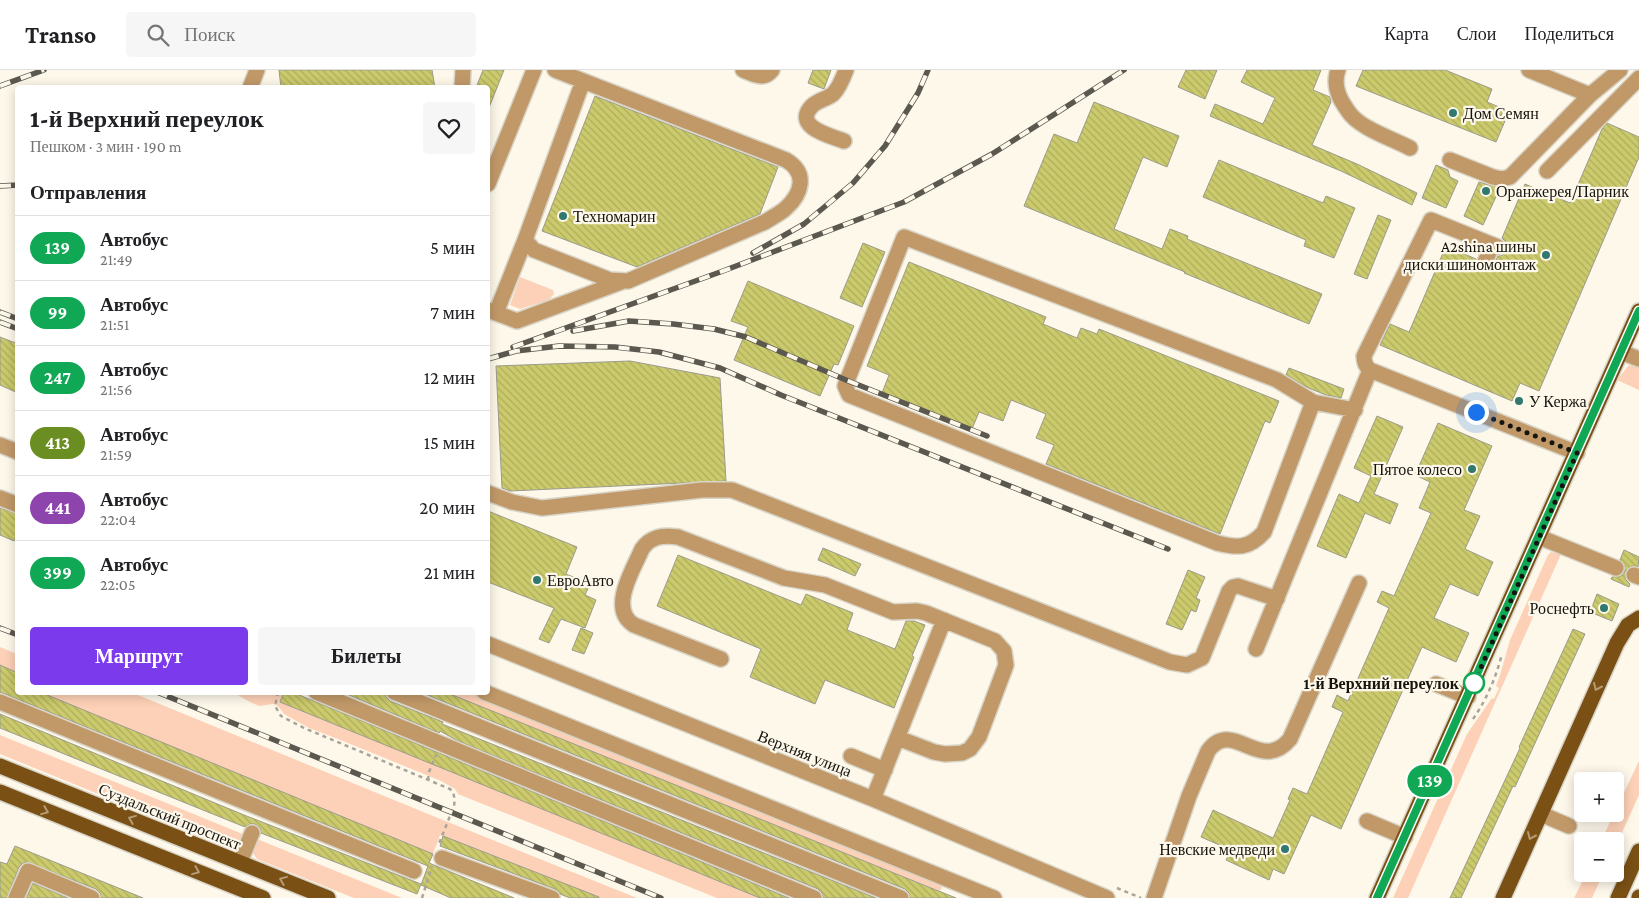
<!DOCTYPE html>
<html lang="ru">
<meta charset="utf-8">
<style>
:root{--surface:#fff;--page:#f6f6f6;--text:#202124;--muted:#757577;--line:#e0e0e0;--accent:#7c3aed}
body{margin:0;font-family:"Crimson Pro",serif;background:var(--page);color:var(--text);height:100vh;display:flex;flex-direction:column;font-size:19px;white-space:nowrap}
*{box-sizing:border-box;margin:0}
p{font-size:16px;color:var(--muted)}
.icon{flex:none;width:28px;height:28px;fill:none;stroke:currentColor;stroke-width:2;stroke-linecap:round;stroke-linejoin:round}
.map{position:relative;flex:1;overflow:hidden}
.side{position:absolute;left:15px;top:15px;width:475px;height:610px;display:flex;flex-direction:column;background:var(--surface);border-radius:5px;box-shadow:0 2px 12px #0003}
.side>*{flex:none}
.badge{padding:0 10px;border-radius:16px;font-size:18px;line-height:32px}
.controls{position:absolute;left:1574px;top:702px;display:grid;gap:10px}
.controls a{display:grid;place-items:center;width:50px;height:50px;border-radius:5px;background:var(--surface);box-shadow:0 2px 12px #0003;font-size:25px}
.you{position:absolute;width:25px;height:25px;margin:-12px;border:4px solid #fff;border-radius:50%;background:#1a73e8;box-shadow:0 0 0 8px #1a73e833}
.map>.badge{position:absolute;translate:-50% -50%;box-shadow:0 0 0 2px #fff}
h2{padding:0 15px;font-size:19px;line-height:45px}
.round{display:grid;place-items:center;flex:none;width:52px;height:52px;border-radius:5px;background:var(--page)}
.overview{display:flex;align-items:center;justify-content:space-between;height:85px;padding:0 15px}
h1{font-size:24px;font-weight:800;line-height:38px}
.cta{display:flex;gap:10px;margin-top:auto;padding:10px 15px}
.cta a{flex:1;height:58px;border-radius:5px;background:var(--accent);color:#fff;font-size:20px;font-weight:800;line-height:58px;text-align:center}
.cta a+a{background:var(--page);color:var(--text)}
ul{padding:0;list-style:none}
li{display:flex;align-items:center;gap:15px;height:65px;padding:0 15px;border-top:1px solid var(--line)}
li div{flex:1}
li b{display:block;font-size:19px}
li em{font-style:normal}
li .badge{min-width:55px;font-weight:700;text-align:center}
header{display:flex;align-items:center;gap:30px;box-sizing:border-box;height:70px;padding:0 25px;background:var(--surface);border-bottom:1px solid var(--line)}
header strong{font-size:24px}
nav{display:flex;gap:28px;margin-inline-start:auto;font-size:18px}
.search{width:350px;height:45px;background:var(--page);display:flex;align-items:center;gap:12px;box-sizing:border-box;padding:0 18px;border-radius:5px;color:var(--muted);font-size:19px}
.map>svg:first-child{display:block}
.grass{fill:#fdd1b7}
.building{fill:url(#building-back-hatch);stroke:#9b9b8e}
.lines{fill:none;stroke-linecap:round;stroke-linejoin:round}
.minor-casing{stroke:#d8d4c7;stroke-width:18}
.major-casing{stroke:#d8d4c7;stroke-width:18}
.path{stroke:#a8a499;stroke-width:2.5;stroke-dasharray:4 4;stroke-linecap:butt}
.minor{stroke:#c19969;stroke-width:15}
.major{stroke:#7a5015;stroke-width:15}
.rail-casing{stroke:#5b5850;stroke-width:5.5}
.rail{stroke:#fdf8ea;stroke-width:4;stroke-dasharray:11;stroke-linecap:butt}
.oneway{stroke:#b59c75}
.line-casing{stroke:#fff;stroke-width:11}
.line{stroke:#10a855;stroke-width:8}
.walk{stroke:#16140f;stroke-width:5;stroke-dasharray:0 9}
.poi-dot{fill:#31786f;stroke:#fdf8ea;stroke-width:2}
.stop-dot{fill:#fff;stroke:#10a855;stroke-width:2.5}
.labels{text-anchor:middle;stroke-width:4.5;stroke-linejoin:round;paint-order:stroke}
.poi-label{font-size:16px;fill:#16140f;stroke:#fdf8ea;text-anchor:start}
.stop-label{font-size:16px;font-weight:bold;fill:#16140f;stroke:#fdf8ea;text-anchor:end}
.street-label{font-size:16px;fill:#16140f;stroke:#fdf8ea}
</style>
<header>
<strong>Transo</strong>
<div class="search"><svg class="icon" aria-label="search" viewBox="0 0 24 24"><circle cx="10" cy="10" r="6"/><path d="M15 15l6 6"/></svg>Поиск</div>
<nav><a>Карта</a><a>Слои</a><a>Поделиться</a></nav>
</header>
<div class="map">
<svg width="1639" height="828" viewBox="0 0 1639 828">
<defs>
<pattern id="building-back-hatch" width="6" height="6" patternUnits="userSpaceOnUse" patternTransform="scale(1.25)"><rect width="6" height="6" fill="#cbca6c"/><path d="M-1 5l2 2M0 0l6 6M5-1l2 2" fill="none" stroke="#aead5c"/></pattern>
</defs>
<rect width="100%" height="100%" fill="#fdf8ea"/>
<path class="grass" d="M520 207 553 220 554 224 549 230 520 239 510 235Z
M1639 293V320L1617 310 1628 296Z
M1551 482 1561 484 1408 828H1393L1467 664 1492 628 1494 629 1499 618 1496 616 1500 605 1510 570 1548 485Z
M0 577 17 584V603L0 595Z
M40 623H133L433 746 637 828H600L440 765 433 784Z
M234 623H284L280 632 760 828H717L458 724 455 719 441 711 338 669 309 658 284 644 278 636 273 634 259 636 250 632Z
M445 623H474L933 809 940 813 942 817 940 821Z
M0 665 245 765 238 778H231L0 684Z
M1639 691V725L1615 778V771H1601Z
M257 769 402 828H354L257 789 253 783Z
M1586 804H1603L1592 828H1574Z"/>
<path class="building" d="M279 0H432L435 18H281Z
M483 0H504L488 40V18H476Z
M813 0H831L824 19 808 13Z
M1186 0H1217L1205 29 1178 17Z
M1247 0H1321L1313 20 1330 27 1331 32 1312 75 1357 94 1417 123 1412 135 1341 101 1210 46 1215 34 1263 54 1275 28 1241 12Z
M1363 0H1445L1492 19 1487 32 1504 39 1500 48 1505 51 1496 72 1356 16Z
M595 26 778 97 760 144 637 197 542 161Z
M1094 32 1179 66 1167 97 1143 87 1114 159 1162 179 1170 159 1188 166 1187 169 1322 224 1309 254 1184 203 1185 202 1024 136 1054 64 1077 73Z
M1607 53 1639 67V87L1539 321 1520 313 1512 331 1380 275 1390 254 1409 262 1446 176 1476 189V194L1481 200 1487 201 1491 199 1498 186 1503 185 1507 180 1506 172 1502 168 1525 114 1570 133 1602 59Z
M1219 90 1323 133 1326 126 1355 138 1334 188 1304 176 1306 170 1203 127Z
M1436 95 1448 100 1450 107 1458 111 1446 138 1422 128Z
M1479 112 1500 118 1483 155 1464 146Z
M1378 145 1391 150 1367 209 1354 204Z
M863 173 885 182 862 237 840 228Z
M909 192 1046 247 1043 254 1077 268 1081 258 1097 264 1099 259 1279 331 1270 353 1265 351 1220 464 1046 394 1054 375 1036 368 1046 344 1011 330 1003 351 979 342 972 359 882 323 889 305 867 296Z
M748 211 854 256 838 295 834 294 820 326 734 290 748 257 731 251Z
M0 267 18 274V323L0 315Z
M630 291 720 308 726 411 510 421 502 418 496 296Z
M1289 298 1344 319 1341 328 1326 325 1306 317 1286 305Z
M1377 346 1403 357 1374 424 1398 434 1390 454 1365 443 1346 488 1317 476 1339 424 1359 433 1371 406 1354 398Z
M1438 353 1492 376 1464 440 1480 446 1465 479 1493 492 1478 526 1450 514 1434 548 1469 563 1456 592 1422 577 1341 759 1311 745 1284 804 1273 799 1269 810 1226 790 1231 780 1201 767 1213 740 1273 768 1290 730 1288 729 1293 718 1307 724 1343 642 1332 637 1337 625 1348 631 1389 538 1377 532 1382 521 1394 526 1431 443 1419 438 1430 412 1415 405Z
M0 438 18 444V461L14 471 0 465Z
M488 441 577 477 566 504 590 514 585 525 596 530 585 558 561 549 549 573 539 569 554 538 488 512Z
M823 478 861 494 855 506 818 490Z
M1624 480 1639 487 1638 497 1632 496 1625 502 1626 510 1630 514 1629 517 1611 509 1612 507 1621 506 1624 502 1625 496 1620 490Z
M678 485 801 535 806 524 853 543 847 560 895 579 906 551H914L925 555 912 586 914 587 894 638 825 610 815 634 750 607 761 579 657 536Z
M1188 500 1205 507 1196 528 1200 530 1196 542 1191 540 1182 560 1166 554Z
M1597 524 1619 534 1612 551 1590 542Z
M581 558 593 563 584 584 572 580Z
M1573 559 1585 564 1525 695 1515 717 1513 716 1461 828H1450L1520 678 1519 677Z
M0 595 18 603V622H40L433 784 429 793 514 828H451L421 815 428 796 0 622Z
M284 622H292L789 828H760L280 632Z
M342 622H385L386 627 390 631 443 652 442 654 876 828H823L822 823 818 819 458 671 440 661 439 663Z
M420 622H445L956 828H910L909 823 905 819Z
M0 644 244 745 421 814 417 824 261 763 260 758 255 754H250L245 757 0 658Z
M443 766 599 827V828H570L560 824 555 819 440 776Z
M15 776 143 828H101L100 823 96 819 27 792 23 793 19 797 7 828H0V792L7 794Z
M33 813 68 828H26Z"/>
<g class="lines">
<g class="minor-casing">
<path id="minor" d="M555 0 786 90C808 103 802 124 785 139 779 144 771 148 765 152L628 211 610 210 534 180 525 170 583 11
M743 0C753 4 764 11 772 0
M1338 0C1334 11 1336 20 1341 30 1344 35 1348 42 1352 46 1365 60 1393 69 1410 78
M1529 0 1590 25
M250 18 257 0
M462 18 463 0
M844 71C831 66 792 57 812 36 818 30 827 29 833 24 839 18 843 8 846 0
M1450 90 1493 107 1502 109 1510 107 1590 25 1620 0
M1547 101 1639 8
M488 114 534 0
M1498 177 1431 150 1364 286C1364 292 1365 296 1370 300L1577 383
M1485 192 1492 175
M488 240 496 243 525 170
M496 243 517 251 621 212
M1621 282 1639 289
M1313 332 1264 462C1249 479 1237 478 1217 473L854 327 849 325 845 316 904 167 1277 310 1313 332 1355 340
M0 375 18 382
M488 423 512 432 542 438 702 420H732L1170 592 1187 595 1202 588 1229 521 1233 517 1238 516 1277 529
M0 428 18 435
M1539 467 1616 498
M1634 505 1639 507
M488 574 873 729 1107 828
M1256 579 1370 300
M721 589 634 555C608 539 633 500 642 479 651 466 663 465 678 467L784 508 825 515 893 542 917 541 926 543 995 571 1004 581 1006 595 979 667 970 679 962 683 945 684 934 682 898 668
M1436 614 1468 627
M316 622 814 828
M394 622 901 828
M484 622 994 828
M0 632 414 801
M851 686 885 700
M873 729 944 550
M1541 744 1569 756
M1367 751 1405 767
M442 788 552 828
M240 792 252 763
M16 828 28 801 92 828
M1154 828 1189 726 1208 681C1233 647 1260 705 1290 669L1359 513"/>
</g>
<g class="major-casing">
<path id="major" d="M0 696 328 828
M0 722 263 828
M1377 828 1639 241
M1503 828 1617 573 1628 555 1639 548
M1618 828 1639 781
M1639 828V827"/>
</g>
<path class="path" d="M278 622 275 636 281 646 304 658 450 719C455 724 455 730 454 736L438 776
M1473 649C1487 629 1496 607 1502 584
M428 710 429 702 436 685
M1117 818 1141 828
M422 828 432 796"/>
<use href="#minor" class="minor"/>
<use href="#major" class="major"/>
<g class="rail-casing">
<path id="rail" d="M0 16 44 0
M0 116 18 115
M753 183 804 154 853 113 885 76 918 23 928 0
M0 242 18 249
M0 252 18 259
M573 261 629 251 673 254 714 259 746 267 846 310 987 366
M513 277 723 201 904 132 992 84 1124 0
M488 289 516 281 559 276 615 277 659 282 720 298 781 325 1168 479
M0 558 18 565
M157 622 661 828"/>
</g>
<use href="#rail" class="rail"/>
</g>
<defs><path id="oneway-chevron" d="M-2-3.5L2.5 0L-2 3.5" fill="none" stroke-width="1.6" stroke-linecap="round" stroke-linejoin="round" transform="scale(1.25)"/></defs>
<g class="oneway">
<use href="#oneway-chevron" transform="translate(1597 617) rotate(114)"/>
<use href="#oneway-chevron" transform="translate(45 741) rotate(22)"/>
<use href="#oneway-chevron" transform="translate(132 749) rotate(-158)"/>
<use href="#oneway-chevron" transform="translate(1531 766) rotate(114)"/>
<use href="#oneway-chevron" transform="translate(196 801) rotate(22)"/>
<use href="#oneway-chevron" transform="translate(283 810) rotate(-158)"/>
</g>
<g class="lines">
<g class="line-casing">
<path id="line" d="M1377 828 1639 241"/>
</g>
<use href="#line" class="line"/>
<path class="walk" d="M1474 613 1577 383 1476 342"/>
</g>
<g class="poi-dot">
<circle cx="1453" cy="43" r="5"/>
<circle cx="1486" cy="121" r="5"/>
<circle cx="563" cy="146" r="5"/>
<circle cx="1546" cy="185" r="5"/>
<circle cx="1519" cy="331" r="5"/>
<circle cx="1472" cy="399" r="5"/>
<circle cx="537" cy="510" r="5"/>
<circle cx="1604" cy="538" r="5"/>
<circle cx="1285" cy="779" r="5"/>
</g>
<circle class="stop-dot" cx="1474" cy="613" r="10"/>
<g class="labels">
<g class="poi-label">
<text x="1463" y="49">Дом Семян</text>
<text x="1496" y="127">Оранжерея/Парник</text>
<text x="573" y="152">Техномарин</text>
<text x="1536" y="182" text-anchor="end">A2shina шины<tspan x="1536" dy="18">диски шиномонтаж</tspan></text>
<text x="1529" y="337">У Кержа</text>
<text x="1462" y="405" text-anchor="end">Пятое колесо</text>
<text x="547" y="516">ЕвроАвто</text>
<text x="1594" y="544" text-anchor="end">Роснефть</text>
<text x="1275" y="785" text-anchor="end">Невские медведи</text>
</g>
<g class="stop-label">
<text x="1459" y="619">1-й Верхний переулок</text>
</g>
<g class="street-label">
<text transform="translate(805 683) rotate(22)" y="6">Верхняя улица</text>
<text transform="translate(170 746) rotate(22)" y="6">Суздальский проспект</text>
</g>
</g>
</svg>
<div class="controls">
<a>+</a>
<a>−</a>
</div>
<div class="you" style="left:1476px;top:342px"></div>
<b class="badge" style="left:1430px;top:711px;background:#10a855;color:#fff">139</b>
<section class="side">
<div class="overview"><div><h1>1-й Верхний переулок</h1><p>Пешком · 3 мин · 190 m</p></div><a class="round"><svg class="icon" aria-label="heart" viewBox="0 0 24 24"><path d="M12 20l-8-8c-3-5 5-10 8-4 3-6 11-1 8 4z"/></svg></a></div>
<h2>Отправления</h2>
<ul>
<li><span class="badge" style="background:#10a855;color:#fff">139</span><div><b>Автобус</b><p>21:49</p></div><em>5 мин</em></li>
<li><span class="badge" style="background:#10a855;color:#fff">99</span><div><b>Автобус</b><p>21:51</p></div><em>7 мин</em></li>
<li><span class="badge" style="background:#10a855;color:#fff">247</span><div><b>Автобус</b><p>21:56</p></div><em>12 мин</em></li>
<li><span class="badge" style="background:#6b8e23;color:#fff">413</span><div><b>Автобус</b><p>21:59</p></div><em>15 мин</em></li>
<li><span class="badge" style="background:#8e44ad;color:#fff">441</span><div><b>Автобус</b><p>22:04</p></div><em>20 мин</em></li>
<li><span class="badge" style="background:#10a855;color:#fff">399</span><div><b>Автобус</b><p>22:05</p></div><em>21 мин</em></li>
</ul>
<div class="cta"><a>Маршрут</a><a>Билеты</a></div>
</section>
</div>
